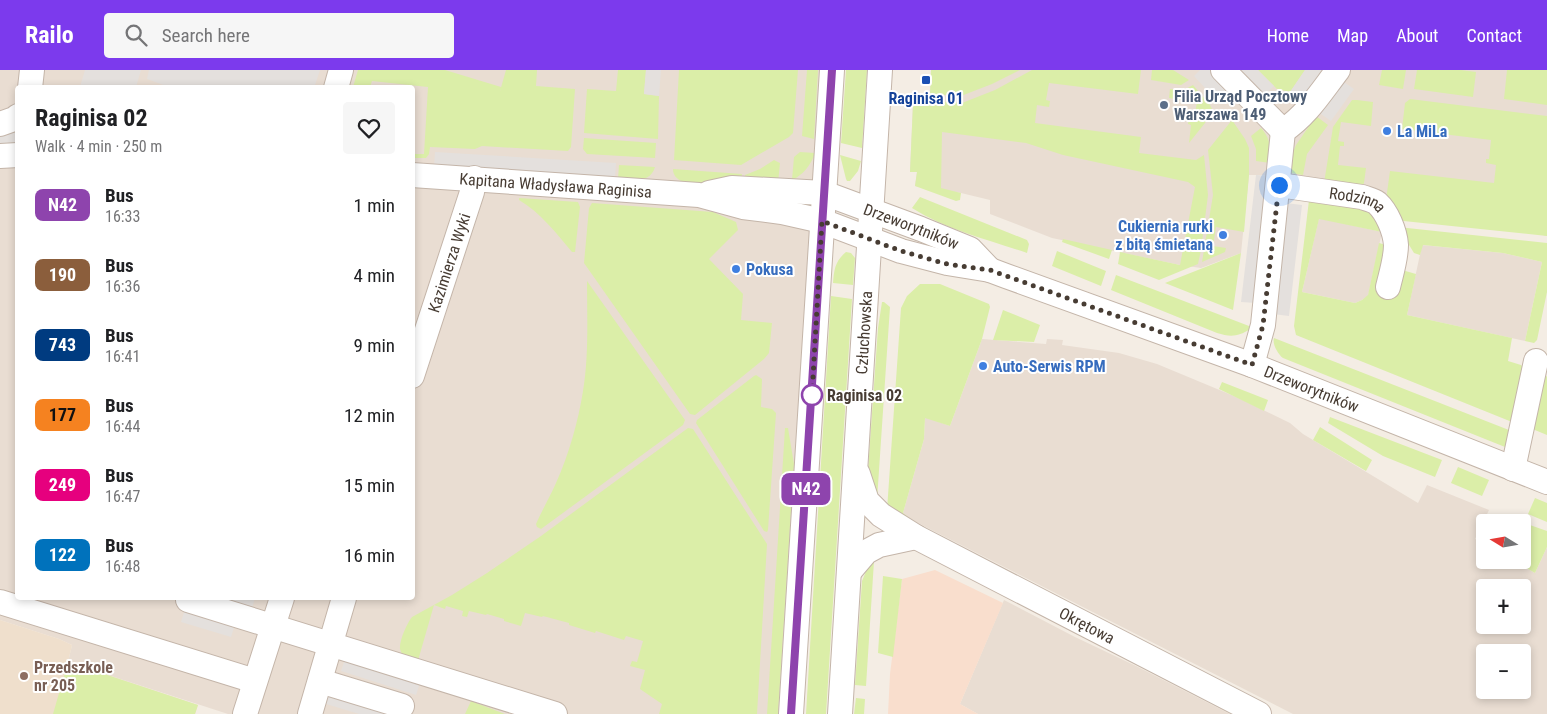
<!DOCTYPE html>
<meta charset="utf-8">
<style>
:root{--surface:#fff;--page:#f6f6f6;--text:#202124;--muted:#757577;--accent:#7c3aed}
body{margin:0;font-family:"Roboto Condensed",sans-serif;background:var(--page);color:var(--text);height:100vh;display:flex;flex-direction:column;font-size:19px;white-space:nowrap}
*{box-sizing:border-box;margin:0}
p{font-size:16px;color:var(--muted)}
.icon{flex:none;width:28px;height:28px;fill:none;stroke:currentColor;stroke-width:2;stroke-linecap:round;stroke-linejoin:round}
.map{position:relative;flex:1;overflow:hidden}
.side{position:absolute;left:15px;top:15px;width:400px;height:515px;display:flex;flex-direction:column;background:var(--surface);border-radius:5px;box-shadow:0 2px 8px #0003}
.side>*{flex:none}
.badge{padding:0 10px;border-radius:8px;font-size:18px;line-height:32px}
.needle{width:32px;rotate:281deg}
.buttons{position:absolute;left:1476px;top:444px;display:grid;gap:10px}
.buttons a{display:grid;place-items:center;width:55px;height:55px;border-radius:5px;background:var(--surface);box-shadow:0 2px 8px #0003;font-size:25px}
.you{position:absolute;width:25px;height:25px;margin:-12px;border:4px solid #fff;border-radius:50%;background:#1a73e8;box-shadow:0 0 0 8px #1a73e833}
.map>.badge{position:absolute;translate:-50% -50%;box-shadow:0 0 0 2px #fff}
.round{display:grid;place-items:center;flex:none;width:52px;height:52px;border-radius:5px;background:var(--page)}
.overview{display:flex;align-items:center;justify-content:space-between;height:85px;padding:0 20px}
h1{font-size:24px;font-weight:700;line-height:38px}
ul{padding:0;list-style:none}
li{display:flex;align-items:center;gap:15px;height:70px;padding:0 20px}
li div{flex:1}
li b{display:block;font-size:19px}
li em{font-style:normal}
li .badge{min-width:55px;font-weight:700;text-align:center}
header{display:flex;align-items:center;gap:30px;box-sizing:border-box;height:70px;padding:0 25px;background:var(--accent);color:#fff}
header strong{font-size:24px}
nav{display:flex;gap:28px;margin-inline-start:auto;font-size:18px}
.search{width:350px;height:45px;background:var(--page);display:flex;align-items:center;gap:12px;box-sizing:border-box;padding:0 18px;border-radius:5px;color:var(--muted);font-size:19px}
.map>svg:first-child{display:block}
.residential{fill:#e9ddd2;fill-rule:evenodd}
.commercial{fill:#f9decd}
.education{fill:#efdfcc}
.green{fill:#dbeea8}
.parking{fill:#e4e0dd}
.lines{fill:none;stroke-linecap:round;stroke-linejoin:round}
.minor-casing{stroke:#c4b5a9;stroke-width:26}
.minor{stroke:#fff;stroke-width:24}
.line-casing{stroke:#fff;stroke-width:11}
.line{stroke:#8e44ad;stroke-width:8}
.walk{stroke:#473c33;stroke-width:5;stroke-dasharray:0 9}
.transit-dot{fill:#1a4fb4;stroke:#fff;stroke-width:2}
.service-dot{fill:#5c6f8a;stroke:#fff;stroke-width:2}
.shop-dot{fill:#3f7fe0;stroke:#fff;stroke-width:2}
.stop-dot{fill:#fff;stroke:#8e44ad;stroke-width:2.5}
.education-dot{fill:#8d6e63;stroke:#fff;stroke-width:2}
.labels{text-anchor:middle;stroke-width:4;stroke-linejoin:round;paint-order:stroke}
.service-label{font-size:16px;font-weight:bold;fill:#4e5e75;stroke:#fff;text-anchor:start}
.transit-label{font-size:16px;font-weight:bold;fill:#164399;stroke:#fff}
.shop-label{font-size:16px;font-weight:bold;fill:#366cbe;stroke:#fff;text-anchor:start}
.street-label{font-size:16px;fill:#473c33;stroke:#fff}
.stop-label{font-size:16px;font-weight:bold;fill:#473c33;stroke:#fff;text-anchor:start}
.education-label{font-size:16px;font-weight:bold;fill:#785e54;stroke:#fff;text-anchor:start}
</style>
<header>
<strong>Railo</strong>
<div class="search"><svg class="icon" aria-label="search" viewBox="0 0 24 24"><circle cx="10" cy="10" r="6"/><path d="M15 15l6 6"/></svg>Search here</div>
<nav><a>Home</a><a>Map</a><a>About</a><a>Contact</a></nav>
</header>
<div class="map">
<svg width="1547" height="644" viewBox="0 0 1547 644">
<rect width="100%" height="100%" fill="#f4ede4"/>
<path class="residential" d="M0 0H821L783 644H228L68 592 72 575 59 569 0 550ZM18 18H412V528H18Z
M931 0H1547V166L1270 106 1256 105H1249L1241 183 1201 198 1180 195 1052 168 990 144V130L961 123 915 116 917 102H910L913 34 920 30H930Z
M1319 148 1382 162 1368 226 1362 230 1355 233 1302 222Z
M1422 175 1503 183 1542 192 1525 271 1407 245Z
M982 269 1046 274 1047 269 1063 270 1062 275 1119 283 1157 294 1234 326 1290 353 1303 364 1418 433 1427 415 1489 440 1475 469 1485 474V490H1512L1535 503 1547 477V644H1293L912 450 903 443 924 369 925 347 950 356ZM1485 518H1522V555H1485ZM1485 582H1522V620H1485Z
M1004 530 1075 567 1136 596 1230 644H978L960 634Z"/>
<path class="commercial" d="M935 500 1003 533 960 634 978 644H888L890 604 902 509Z"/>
<path class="education" d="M0 550 59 569 72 575 68 592 198 635 195 644H0Z"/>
<path class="green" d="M358 0H445L501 17 500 21 506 0H537L536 16 575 19 571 77 568 81 482 76 475 79 430 77 429 84 426 88H413V84H424L428 17 372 11 370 17H353Z
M618 0H646L644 24 659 26 658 69 584 63 587 19 616 21Z
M679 0H798L793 63 789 67 741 95 674 90Z
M807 0H818L814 69 802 66Z
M846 0H867L862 78 841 73Z
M931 0H1020L992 14 961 26 930 24Z
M1032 0H1141L1138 24 1049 13 1046 30 1050 31 1049 37 1037 35 1035 53 1141 67 1139 83 1196 90 1204 85 1208 125 1201 180 1198 194 1159 210 1118 194 1120 182 1180 195 1195 117 1188 112 1063 85 1026 73 942 62 941 118 961 123 960 130 956 131 915 116 917 102H910L913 34 920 30 962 33 995 20Z
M1152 0H1173L1189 10 1181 15 1151 10Z
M1258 0H1305L1290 22 1277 19Z
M1382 0H1406L1403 19 1379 15Z
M1417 0H1461L1476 2 1473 27 1414 19Z
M1507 0H1547V35L1504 29Z
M1193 15 1210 35 1212 39 1205 53 1189 73 1191 55 1188 54 1189 49H1194L1197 32 1169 28 1170 19 1182 21Z
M1410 29 1547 46V166L1394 150 1385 137 1390 101 1494 113 1496 95 1486 93V89H1489L1491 70 1402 59 1405 33Z
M1352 30H1357L1373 32 1371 56 1341 52 1338 71 1344 72V76H1340L1338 95 1366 98 1364 113 1362 116 1324 113 1333 57Z
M1316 46 1328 55 1307 84 1303 105 1291 103 1293 82 1296 75Z
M1232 50 1245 69 1249 78V105L1244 162 1216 157 1213 176 1226 178 1225 182 1202 192 1213 125 1208 80Z
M1261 58C1271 69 1271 79 1270 93L1256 91V79L1251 66Z
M584 68 656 73 655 88 587 84 583 79Z
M800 82 815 83C811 95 803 105 792 110L794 87Z
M840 85 861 91 858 101 850 111H847L846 109Z
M774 90 780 93 778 113 745 110V105L760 99Z
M619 95 655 97C650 114 632 110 618 109Z
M673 99 742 104 741 110C727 112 673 123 673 99Z
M920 127 1027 170 1029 174 1027 183C989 170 947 160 912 138Z
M519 128 578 132 580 137 575 182H572C556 163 540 142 519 130Z
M1309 130 1367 137 1382 162 1319 149 1302 222 1355 233 1362 230 1368 225 1379 173 1386 175 1381 222 1397 225 1402 200 1416 204 1407 245 1512 268 1508 291 1521 295 1525 299 1512 352 1296 265 1294 256Z
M592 133 713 142 736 152 738 160 709 189 743 224 741 250 772 253 769 283 764 289 695 345 690 344 584 193 589 138Z
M1398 157 1547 173V222L1537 270 1534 273 1525 271 1542 192 1503 183 1423 175 1420 185 1414 183Z
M1063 169 1112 180 1109 189 1062 172Z
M1057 181 1106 201 1101 216 1052 196Z
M846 182 851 183 855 188 853 215 833 213C834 200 835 191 846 182Z
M1241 183 1233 240 1165 213Z
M1116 205 1249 256 1250 259C1238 267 1230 267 1217 263L1111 220Z
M587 211 685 350 683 355 541 459 537 457 536 454C542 440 550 427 556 413 569 384 578 352 583 321 589 285 587 247 587 211Z
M920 214H940L989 234 990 237 982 269 950 356 925 348 924 369 903 443 912 450 887 440 901 238 907 226Z
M831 226 852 229 826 644H806Z
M882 232H884L890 237 877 430 868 400 878 258Z
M1003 240 1040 255 1034 272 993 270Z
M1274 268 1514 362 1509 376 1505 377 1283 288C1278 284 1272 274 1274 268Z
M756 305 762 309 761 337 772 339 776 343 768 460 767 462 764 461 696 353 697 350 754 306Z
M1547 306V365L1530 358 1544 308Z
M1222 312 1268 330 1264 341 1219 319Z
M1330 347 1442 390 1435 407 1383 386 1328 353Z
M1320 357 1372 390 1366 401 1313 370Z
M688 358 693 359 767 474 757 644H659L662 634 640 619 645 600 630 596 632 591 637 592 643 571 626 566 624 570 596 561 595 563 569 555V553L543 546 542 547 525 543 521 556 504 551V549L487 544 486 545 469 541 467 547 462 546 463 541 446 536 445 539 434 535 417 594 406 591C404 587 401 583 400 579 399 571 407 553 412 547L452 525 487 503 541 466Z
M785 358H788L794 394 778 644H767Z
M1458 397 1489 410 1482 426 1451 413Z
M1535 428 1547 433V452L1528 444Z
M1527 454 1547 461V477L1535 503 1512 490H1522L1523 463Z
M874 491 866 616 855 615 862 511 867 499Z
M883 506 902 509 893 587 878 583Z
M68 592 198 635 195 644H53Z
M856 628 865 629 864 644H854Z
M471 631 505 644H465Z"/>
<path class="parking" d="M85 0H141L136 17H80Z
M149 0H320L314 18 169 17 147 9Z
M646 0H661L659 26 644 24Z
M1200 0H1210L1230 21 1218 32 1194 6Z
M1234 0H1258L1274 16 1260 29Z
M1305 0H1326L1303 32 1290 22Z
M1341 10 1354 19 1331 51 1318 42Z
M0 63H17V76L0 77Z
M435 82 616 93 615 108 434 97Z
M1256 105 1270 106 1256 233 1241 232Z
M1286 133 1302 135 1289 246 1273 244Z
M228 528H255L251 542 238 545 231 567 181 552 188 530 224 540Z
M346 586 421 610 416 625 341 601Z
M328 617 407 644H359L323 633Z"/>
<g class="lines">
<g class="minor-casing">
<g id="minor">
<path d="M1223 0 1283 61"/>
<path d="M30 18 32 0"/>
<path d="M336 18 341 0"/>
<path d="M0 54 14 49 18 46"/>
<path d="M1283 61C1307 45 1321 22 1338 0"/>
<path d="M0 86 18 85"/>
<path id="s1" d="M412 105 699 125 743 137 782 142 822 151 901 181 947 193 990 200 1006 206 1252 295 1547 412"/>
<path id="s2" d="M1279 115 1362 127C1367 129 1373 130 1377 133 1387 142 1395 161 1396 175 1396 189 1391 204 1388 217"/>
<path id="s3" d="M709 123 732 118 824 123 921 159 970 179 990 200"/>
<path d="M1252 295 1263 255 1283 61"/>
<path id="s4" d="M412 306 472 122 474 108"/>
<path d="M1513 399 1536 291"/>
<path id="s5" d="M858 404 867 431 881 445 916 467 1259 644"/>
<path d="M849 502 866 482 879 475 916 467"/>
<path d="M188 530 555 644"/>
<path d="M0 532 255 611"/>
<path d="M320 611 402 636"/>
<path d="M245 644 282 528"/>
<path d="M310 644 344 528"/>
<path d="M791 644 832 0"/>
<path id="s6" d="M840 644 880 0"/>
</g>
</g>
<use href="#minor" class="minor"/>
</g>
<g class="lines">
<g class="line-casing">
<path id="line" d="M791 644 832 0"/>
</g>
<use href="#line" class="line"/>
<path class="walk" d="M812 325 822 151 901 181 947 194 990 200 1252 295 1263 255 1279 115"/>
</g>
<rect class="transit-dot" x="921" y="5" width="10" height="10" rx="2.5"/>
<circle class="service-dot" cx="1164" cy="35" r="5"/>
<g class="shop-dot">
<circle cx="1387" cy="61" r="5"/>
<circle cx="1223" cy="165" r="5"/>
<circle cx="736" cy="199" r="5"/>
<circle cx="983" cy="296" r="5"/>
</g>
<circle class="stop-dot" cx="812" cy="325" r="10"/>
<circle class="education-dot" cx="24" cy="606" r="5"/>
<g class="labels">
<g class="service-label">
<text x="1174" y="32">Filia Urząd Pocztowy<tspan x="1174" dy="18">Warszawa 149</tspan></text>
</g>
<g class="transit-label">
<text x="926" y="34">Raginisa 01</text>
</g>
<g class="shop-label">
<text x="1397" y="67">La MiLa</text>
<text x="1213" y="162" text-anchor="end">Cukiernia rurki<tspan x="1213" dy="18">z bitą śmietaną</tspan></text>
<text x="746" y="205">Pokusa</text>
<text x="993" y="302">Auto-Serwis RPM</text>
</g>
<g class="street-label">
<text dy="6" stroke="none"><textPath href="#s1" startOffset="144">Kapitana Władysława Raginisa</textPath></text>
<text dy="6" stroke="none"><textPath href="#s2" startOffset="80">Rodzinna</textPath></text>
<text dy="6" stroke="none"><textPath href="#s3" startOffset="209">Drzeworytników</textPath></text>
<text dy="6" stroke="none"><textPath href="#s4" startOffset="119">Kazimierza Wyki</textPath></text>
<text dy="6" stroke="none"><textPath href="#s6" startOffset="382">Człuchowska</textPath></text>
<text dy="6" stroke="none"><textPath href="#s1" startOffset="932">Drzeworytników</textPath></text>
<text dy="6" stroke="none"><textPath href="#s5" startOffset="282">Okrętowa</textPath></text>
</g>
<g class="stop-label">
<text x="827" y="331">Raginisa 02</text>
</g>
<g class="education-label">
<text x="34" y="603">Przedszkole<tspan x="34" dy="18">nr 205</tspan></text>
</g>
</g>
</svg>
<div class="buttons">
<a><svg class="needle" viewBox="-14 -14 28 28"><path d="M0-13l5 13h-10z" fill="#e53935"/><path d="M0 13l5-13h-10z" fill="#757577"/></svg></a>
<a>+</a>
<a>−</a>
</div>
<div class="you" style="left:1279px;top:115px"></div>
<b class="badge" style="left:806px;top:419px;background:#8e44ad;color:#fff">N42</b>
<section class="side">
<div class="overview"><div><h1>Raginisa 02</h1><p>Walk · 4 min · 250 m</p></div><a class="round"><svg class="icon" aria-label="heart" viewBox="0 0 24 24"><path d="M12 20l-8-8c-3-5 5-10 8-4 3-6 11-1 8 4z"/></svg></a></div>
<ul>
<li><span class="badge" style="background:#8e44ad;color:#fff">N42</span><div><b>Bus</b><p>16:33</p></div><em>1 min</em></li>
<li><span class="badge" style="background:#8b5e3c;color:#fff">190</span><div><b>Bus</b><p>16:36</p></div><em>4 min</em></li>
<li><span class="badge" style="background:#003b80;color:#fff">743</span><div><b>Bus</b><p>16:41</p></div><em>9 min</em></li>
<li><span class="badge" style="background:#f58220;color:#111">177</span><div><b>Bus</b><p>16:44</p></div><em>12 min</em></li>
<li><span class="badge" style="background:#e6007e;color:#fff">249</span><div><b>Bus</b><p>16:47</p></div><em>15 min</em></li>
<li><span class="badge" style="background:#0072bc;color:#fff">122</span><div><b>Bus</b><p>16:48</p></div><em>16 min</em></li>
</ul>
</section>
</div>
